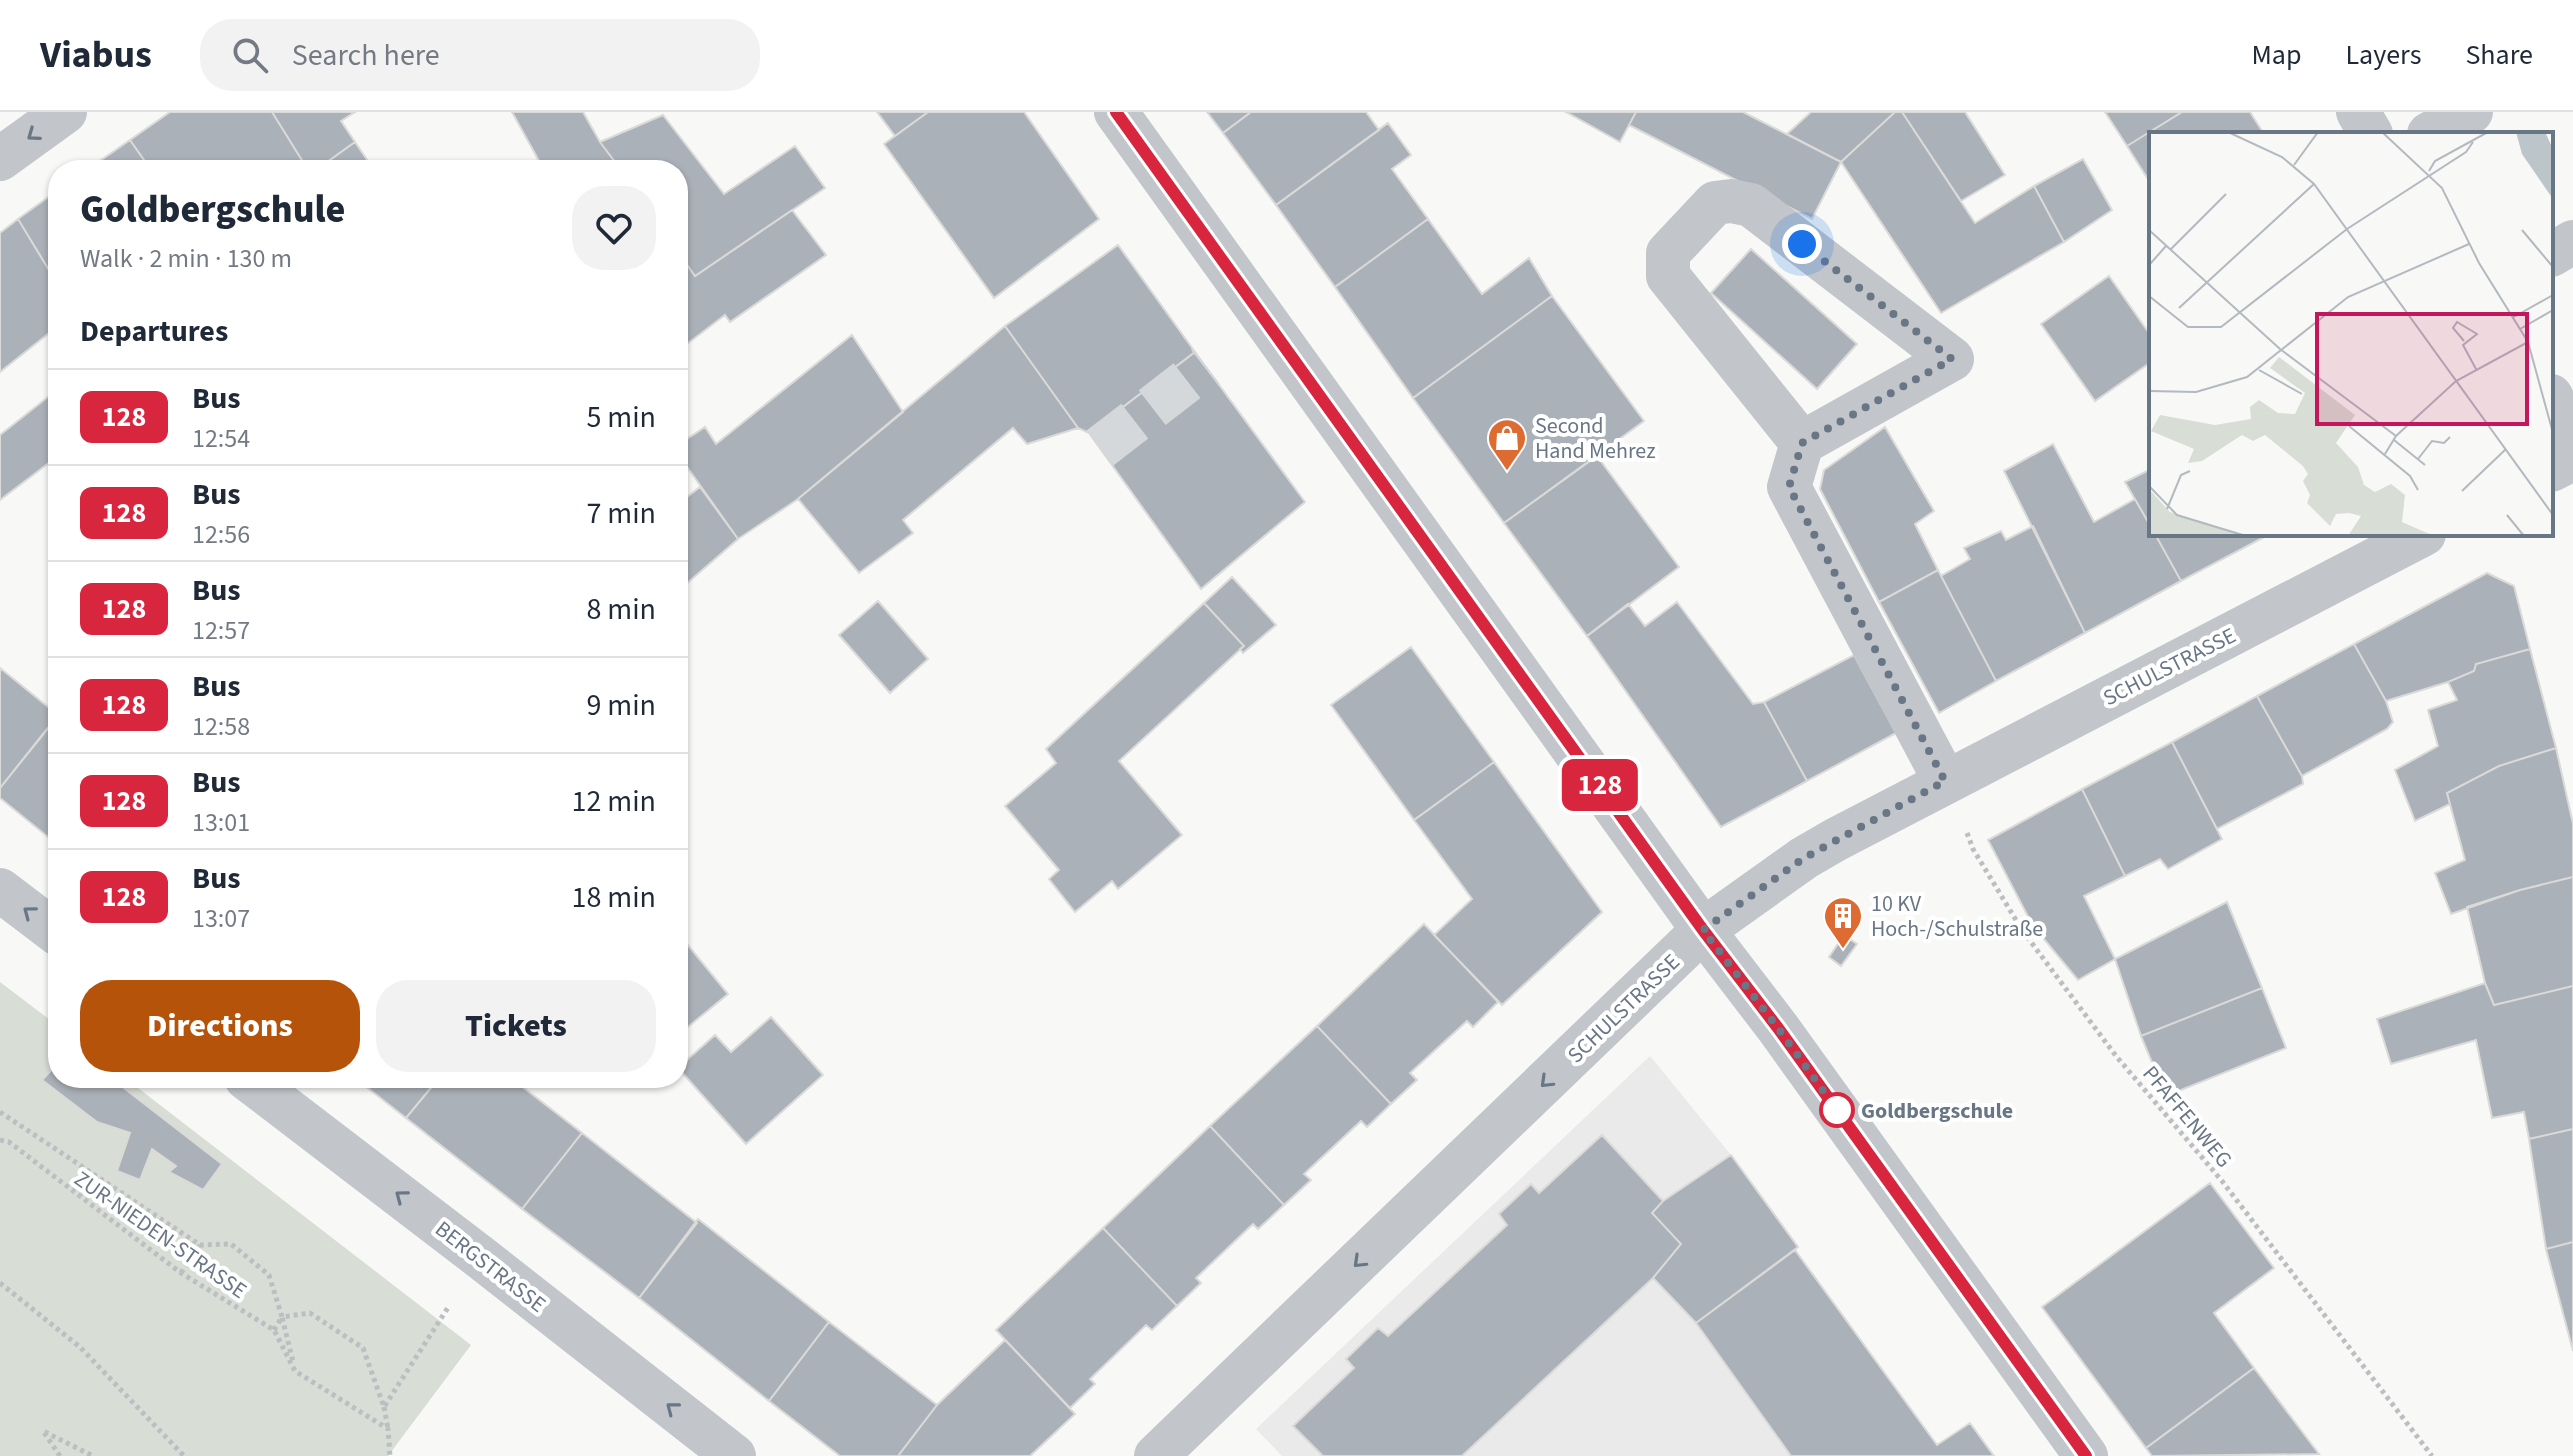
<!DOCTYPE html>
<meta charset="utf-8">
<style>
:root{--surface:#fff;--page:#f2f2f3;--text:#1f2937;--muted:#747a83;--line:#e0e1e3;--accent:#b45309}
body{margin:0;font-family:"Source Sans 3",sans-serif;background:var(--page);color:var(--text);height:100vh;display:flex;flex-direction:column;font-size:30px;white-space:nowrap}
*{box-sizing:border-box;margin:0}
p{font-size:26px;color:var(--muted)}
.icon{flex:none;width:44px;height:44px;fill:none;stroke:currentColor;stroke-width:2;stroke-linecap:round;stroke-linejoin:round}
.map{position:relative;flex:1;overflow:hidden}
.panel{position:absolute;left:48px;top:48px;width:640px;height:928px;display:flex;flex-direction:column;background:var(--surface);border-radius:32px;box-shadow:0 2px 6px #0004}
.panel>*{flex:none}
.badge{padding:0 16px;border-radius:12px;font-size:28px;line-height:52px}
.you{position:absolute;width:40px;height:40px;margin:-20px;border:6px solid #fff;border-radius:50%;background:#1a73e8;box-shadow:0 0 0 12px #1a73e833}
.map>.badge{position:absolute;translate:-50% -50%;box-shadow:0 0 0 4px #fff}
h2{padding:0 32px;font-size:30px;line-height:72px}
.round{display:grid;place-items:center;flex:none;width:84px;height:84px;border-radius:32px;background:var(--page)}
.summary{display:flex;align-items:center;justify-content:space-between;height:136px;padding:0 32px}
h1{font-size:38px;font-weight:800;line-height:60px}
.cta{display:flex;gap:16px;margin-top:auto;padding:16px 32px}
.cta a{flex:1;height:92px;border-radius:32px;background:var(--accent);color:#fff;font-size:32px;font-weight:800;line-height:92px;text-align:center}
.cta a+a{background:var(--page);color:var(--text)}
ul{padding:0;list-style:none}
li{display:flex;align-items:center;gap:24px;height:96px;padding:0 32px;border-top:2px solid var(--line)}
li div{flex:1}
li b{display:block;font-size:30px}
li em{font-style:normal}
li .badge{min-width:88px;font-weight:700;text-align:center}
header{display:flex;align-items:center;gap:48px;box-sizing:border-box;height:112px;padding:0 40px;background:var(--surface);border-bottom:2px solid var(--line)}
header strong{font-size:38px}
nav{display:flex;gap:44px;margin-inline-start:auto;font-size:28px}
.search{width:560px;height:72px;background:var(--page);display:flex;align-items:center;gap:20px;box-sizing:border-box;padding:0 28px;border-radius:32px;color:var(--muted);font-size:30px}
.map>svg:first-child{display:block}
.built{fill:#e9eae9}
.green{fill:#d8ddd5}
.building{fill:#abb1b8;stroke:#dadad8;stroke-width:2}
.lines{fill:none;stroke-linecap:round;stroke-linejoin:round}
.minor-tunnel{stroke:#d4d8da;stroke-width:44;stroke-dasharray:44 22;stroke-linecap:butt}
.path{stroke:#bcbec1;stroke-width:5;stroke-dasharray:4 4;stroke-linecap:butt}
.minor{stroke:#c2c5c9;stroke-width:44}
.oneway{stroke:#697686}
.line-casing{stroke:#fff;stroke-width:18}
.line{stroke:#d7263d;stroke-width:12}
.walk{stroke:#697686;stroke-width:8;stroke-dasharray:0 14.4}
.stop-dot{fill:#fff;stroke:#d7263d;stroke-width:4}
.labels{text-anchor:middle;stroke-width:8;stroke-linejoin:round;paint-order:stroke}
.poi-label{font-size:22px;fill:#697686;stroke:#fff;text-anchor:start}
.street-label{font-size:22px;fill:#697686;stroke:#fff}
.stop-label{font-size:22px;font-weight:bold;fill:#697686;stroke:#fff;text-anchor:start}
.inset-road{fill:none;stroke:#b2b9bf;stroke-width:2}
.view{fill:#c2185b;fill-opacity:0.15;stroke:#c2185b;stroke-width:4}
.inset-edge{fill:none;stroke:#697686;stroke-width:4}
</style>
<header>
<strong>Viabus</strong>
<div class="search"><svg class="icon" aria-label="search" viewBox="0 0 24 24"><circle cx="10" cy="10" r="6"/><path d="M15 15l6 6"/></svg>Search here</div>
<nav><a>Map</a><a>Layers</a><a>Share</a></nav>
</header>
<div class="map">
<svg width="2573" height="1344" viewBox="0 0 2573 1344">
<rect width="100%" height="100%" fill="#f8f9f6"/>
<path class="built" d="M1650 944 1731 1043 1798 1135 1696 1211 1791 1344H1282L1256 1317Z"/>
<path class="green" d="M0 870 58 914V966H125L471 1233 388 1344H0Z"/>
<path class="building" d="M170 0H272L308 58H151L130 28Z
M272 0H355L341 9 355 30 316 58H308Z
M512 0H583L600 30 621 58H544Z
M877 0H928L895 24Z
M928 0H1024L1099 107 994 186 884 32Z
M1207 0H1251L1223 21Z
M1251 0H1366L1379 18 1276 93 1223 21Z
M1566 0H1636L1620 30Z
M1636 0H1743L1841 50 1812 107 1629 13Z
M1811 0H1895L1841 50 1787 22Z
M1895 0H1902L1975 111 2034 74 2064 130 1941 201 1841 50Z
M1902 0H1965L2005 63 1961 89Z
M2105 0H2182L2127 34Z
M2182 0H2250L2264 22H2151V72L2127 34Z
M663 3 724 82 795 34 825 76 695 164 678 140V58H621L600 30Z
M1388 11 1411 43 1392 57 1428 107 1335 175 1276 93Z
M130 28 151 58H87Z
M355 30 374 58H316Z
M2083 47 2112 98 2064 130 2034 74Z
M58 78V173L18 107Z
M792 98 826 143 730 210 725 203 687 232 678 222V140L695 164Z
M18 107 58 173V214L0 260V121Z
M1428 107 1482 182 1529 146 1552 184 1413 286 1335 175Z
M1118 133 1195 240 1089 321 1078 316 1005 214Z
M1751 137 1857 232 1817 277 1711 181Z
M2109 164 2151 224V250L2095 289 2041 212Z
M1552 184 1644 309 1504 411 1413 286Z
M1005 214 1078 316 1027 332 1013 316 903 408 913 421 859 461 798 387Z
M852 223 903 300 798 387 738 427 678 342V333L705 315 716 332Z
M1195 240 1305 390 1201 477 1089 321Z
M58 277V344L0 388V323Z
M1885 315 1934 399 1915 412 1938 458 1879 490 1820 377 1824 358Z
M2053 332 2094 410 2135 387 2151 415V422H2155L2181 469 2085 521 2004 359Z
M1597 344 1679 455 1587 524 1504 411Z
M2151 357V415L2125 370Z
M700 375 738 427 678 479V392Z
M2033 414 2085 521 1996 569 1941 464 1970 447 1964 436 2001 419 2006 428Z
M2155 422H2270L2181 469Z
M1938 458 1996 569 1939 601 1879 490Z
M2487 461 2514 474 2530 537 2476 552 2474 559 2448 570 2386 589 2354 532Z
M1232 465 1276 513 1243 541 1240 537 1244 534 1204 491Z
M878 489 928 547 890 581 839 523Z
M1677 490 1753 592 1764 590 1807 669 1721 715 1587 524 1628 492 1645 514Z
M1204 491 1244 534 1119 649 1182 723 1118 777 1112 769 1075 800 1049 767 1059 758 1005 694 1056 651 1046 637Z
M2354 532 2386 589 2393 610 2387 617 2302 664 2257 584Z
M1411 535 1494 650 1414 708 1331 593Z
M2530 537 2556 636 2499 654 2447 681 2450 692 2415 709 2395 658 2438 634 2428 598 2457 588 2448 570 2474 559 2476 552Z
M1854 543 1896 621 1807 669 1764 590Z
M0 556 58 603 0 676Z
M2257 584 2302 664 2303 672 2217 717 2172 630Z
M58 604V733L0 686V676Z
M2172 630 2222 727 2168 757 2160 747 2125 764 2082 677Z
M2556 636 2573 712V765L2520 778 2451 802 2435 761 2465 748 2447 681 2499 654Z
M1494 650 1602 800 1502 893 1434 823 1472 787 1414 708Z
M2082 677 2125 764 2084 784 2115 847 2078 868 2033 814 1988 728Z
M2573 765V874L2494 893 2485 871 2467 795 2520 778Z
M2227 790 2262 876 2141 924 2115 847Z
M1424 812 1498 890 1473 915 1467 909 1410 961 1417 968 1391 992 1317 914Z
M678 821 728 882 678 923Z
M1844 823 1857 832 1841 854 1829 845Z
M2485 871 2494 893 2573 874V1017L2529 1027 2524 1000 2492 1006 2476 928 2391 952 2377 907Z
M2262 876 2286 936 2166 984 2141 924Z
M771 905 823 963 746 1032 678 956 715 923 731 940Z
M1317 914 1391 992 1367 1015 1361 1009 1304 1062 1311 1068 1284 1093 1210 1014Z
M58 951V966H111L222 1052 203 1078 169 1060 176 1054 152 1037 140 1068 117 1059 130 1021 97 1010 42 968Z
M355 966H439L406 1006Z
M439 966H511L582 1021 522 1097 406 1006Z
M1210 1014 1284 1093 1258 1117 1253 1112 1196 1166 1201 1171 1177 1194 1103 1116Z
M2573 1017V1130L2546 1137 2529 1027Z
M582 1021 697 1111 639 1186 522 1097Z
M1602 1023 1663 1089 1652 1101 1681 1132 1653 1166 1462 1344H1323L1293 1314 1354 1256 1346 1247 1378 1216 1388 1224 1507 1113 1499 1102 1531 1072 1539 1081Z
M1731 1043 1798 1135 1696 1211 1653 1166 1681 1132 1652 1101 1663 1089Z
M2210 1071 2274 1156 2214 1201 2254 1256 2146 1336 2042 1195Z
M698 1107 829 1210 769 1289 639 1186Z
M1103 1116 1177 1194 1152 1218 1146 1213 1090 1267 1095 1272 1070 1296 996 1218Z
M2573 1130V1239L2546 1137Z
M1795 1138 1937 1333 1970 1311 1994 1344H1791L1696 1211Z
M829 1210 937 1293 898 1344H840L769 1289Z
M1005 1228 1075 1302 1030 1344H898L937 1293Z
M2254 1256 2319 1342 2152 1344 2146 1336Z"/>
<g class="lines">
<path class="minor-tunnel" d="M1100 336 1206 254"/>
<path class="path" d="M1967 721 1973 737 2022 818 2116 944 2222 1069 2432 1344
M0 1000 200 1133 231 1132 269 1163 282 1205 310 1201 363 1236 384 1295 449 1194
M0 1028 9 1030 181 1161 274 1218 295 1259 388 1317 390 1344
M181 1161 200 1133
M0 1171 80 1235 184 1344
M274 1218 282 1205 293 1250
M384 1295 388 1317
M60 1344 43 1319 93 1344"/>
<path class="minor" d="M1116 0 1703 818 1778 916 2086 1344
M2358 0 2371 22
M2429 22 2471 0
M0 47 65 0
M2551 143 2573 130
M2551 284 2573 330
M1802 331 1668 164V141L1715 91 1731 89 1751 93 1952 247 1802 331 1789 375 1945 669
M2551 358 2573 347
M0 778 58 822
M246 966 480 1145 734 1344
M1156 1344 1703 818 1804 746 1835 728 2424 422"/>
</g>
<defs><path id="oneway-chevron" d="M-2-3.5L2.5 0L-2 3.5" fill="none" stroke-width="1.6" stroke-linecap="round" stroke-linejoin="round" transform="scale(2)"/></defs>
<g class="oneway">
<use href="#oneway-chevron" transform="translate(33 23) rotate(144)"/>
<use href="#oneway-chevron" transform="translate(29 800) rotate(-143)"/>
<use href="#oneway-chevron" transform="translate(1546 970) rotate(136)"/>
<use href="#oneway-chevron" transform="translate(401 1084) rotate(-143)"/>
<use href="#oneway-chevron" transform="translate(1359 1150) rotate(136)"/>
<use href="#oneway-chevron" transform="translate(672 1296) rotate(-142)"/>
</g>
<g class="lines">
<g class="line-casing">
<path id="line" d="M1116 0 1703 818 1778 916 2086 1344"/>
</g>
<use href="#line" class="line"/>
<path class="walk" d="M1802 132 1952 247 1802 331 1789 375 1945 669 1804 746 1703 818 1778 916 1837 998"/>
</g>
<defs>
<g id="shop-pin" transform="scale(2)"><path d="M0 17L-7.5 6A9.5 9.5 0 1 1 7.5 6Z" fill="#de6b31" stroke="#fff"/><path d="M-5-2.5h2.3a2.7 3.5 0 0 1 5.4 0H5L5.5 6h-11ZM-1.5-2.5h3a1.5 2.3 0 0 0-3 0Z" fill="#fff"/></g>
<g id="building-pin" transform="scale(2)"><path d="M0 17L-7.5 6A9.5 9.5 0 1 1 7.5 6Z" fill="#de6b31" stroke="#fff"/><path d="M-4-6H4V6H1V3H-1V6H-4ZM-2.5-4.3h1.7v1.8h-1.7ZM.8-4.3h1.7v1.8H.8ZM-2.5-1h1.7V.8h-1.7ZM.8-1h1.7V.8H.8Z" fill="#fff"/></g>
</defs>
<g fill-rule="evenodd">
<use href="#shop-pin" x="1507" y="326"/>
<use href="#building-pin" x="1843" y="804"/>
</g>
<circle class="stop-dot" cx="1837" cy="998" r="16"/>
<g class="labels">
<g class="poi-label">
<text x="1535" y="321">Second<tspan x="1535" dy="25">Hand Mehrez</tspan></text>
<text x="1871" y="799">10 KV<tspan x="1871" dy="25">Hoch-/Schulstraße</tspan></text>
</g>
<g class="street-label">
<text transform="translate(2169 554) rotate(-27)" y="8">SCHULSTRASSE</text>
<text transform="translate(1623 896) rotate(-44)" y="8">SCHULSTRASSE</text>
<text transform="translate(2188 1004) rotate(50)" y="8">PFAFFENWEG</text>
<text transform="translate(161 1122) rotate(35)" y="8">ZUR-NIEDEN-STRASSE</text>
<text transform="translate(491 1154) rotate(38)" y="8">BERGSTRASSE</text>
</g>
<g class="stop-label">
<text x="1861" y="1006">Goldbergschule</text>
</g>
</g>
<g transform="translate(2149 20)">
<rect width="404" height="404" fill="#f8f9f6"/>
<path d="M130 225 206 283 187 311 209 335 215 353 226 360 242 352 256 363 253 390 285 404H199L212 384 200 381 187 382 181 394 158 371 161 363 154 349 159 342 154 334 116 303 104 309 93 303 53 329 39 331 45 317 2 299 11 283 66 293 102 287 101 275 110 268 129 281 146 282 156 261 121 236ZM0 357 21 380 97 404H0Z" fill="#d8ddd5"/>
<path d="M367 0H396L404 17V67L373 22Z" fill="#bbc5ca"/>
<path class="inset-road" d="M79 0 133 25 165 52 404 383M233 0 293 56 330 131 379 210 404 301M145 33 169 0M280 39 286 29 339 0M0 98 131 217 247 304M373 98 404 135M21 118 77 62M1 132 17 114M0 164 39 195H72L198 97 317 20 324 10M30 176 165 52M363 186 404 163M371 197 404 178M315 209 304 196 308 190 328 202 314 213 327 237M110 238 153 262M0 259 47 260 98 245 199 165 320 112M200 294 261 344 269 358M245 308 276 333M236 322 247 304 307 249 379 210M269 327 283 309 295 311 301 305M0 354 28 383 97 404M313 359 357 317M18 377 32 343 41 339M358 383 375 404"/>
<path class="view" d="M168 182H378V292H168Z"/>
<rect width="404" height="404" class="inset-edge"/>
</g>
</svg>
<div class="you" style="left:1802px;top:132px"></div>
<b class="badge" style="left:1600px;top:673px;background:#d7263d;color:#fff">128</b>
<section class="panel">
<div class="summary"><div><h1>Goldbergschule</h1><p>Walk · 2 min · 130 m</p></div><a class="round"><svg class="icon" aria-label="heart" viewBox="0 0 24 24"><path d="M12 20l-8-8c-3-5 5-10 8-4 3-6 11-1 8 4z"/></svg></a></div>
<h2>Departures</h2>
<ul>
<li><span class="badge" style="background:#d7263d;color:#fff">128</span><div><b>Bus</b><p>12:54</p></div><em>5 min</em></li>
<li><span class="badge" style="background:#d7263d;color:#fff">128</span><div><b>Bus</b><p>12:56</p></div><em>7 min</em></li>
<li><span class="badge" style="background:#d7263d;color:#fff">128</span><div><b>Bus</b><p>12:57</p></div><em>8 min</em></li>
<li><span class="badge" style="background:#d7263d;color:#fff">128</span><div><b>Bus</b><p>12:58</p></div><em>9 min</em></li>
<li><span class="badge" style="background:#d7263d;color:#fff">128</span><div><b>Bus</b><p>13:01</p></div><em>12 min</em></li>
<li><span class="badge" style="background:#d7263d;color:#fff">128</span><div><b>Bus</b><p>13:07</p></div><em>18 min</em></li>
</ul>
<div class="cta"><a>Directions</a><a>Tickets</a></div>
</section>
</div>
